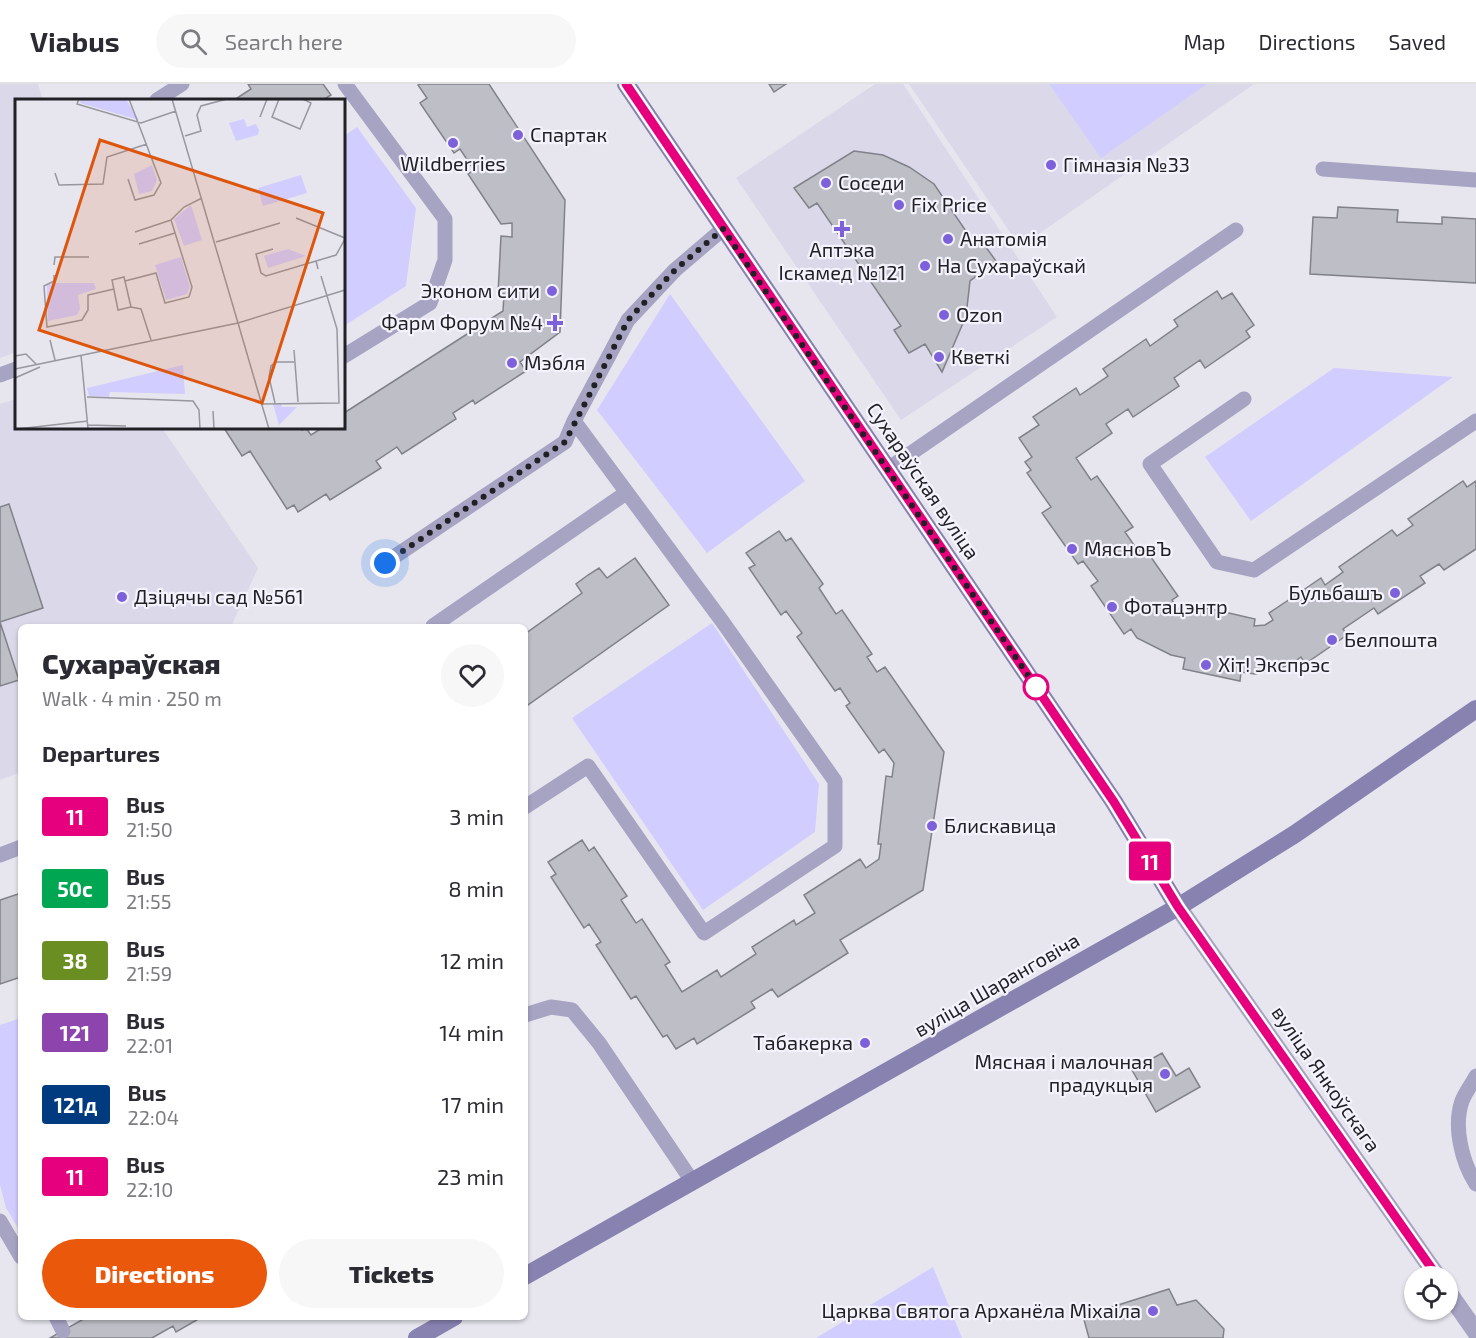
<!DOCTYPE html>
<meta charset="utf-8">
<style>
:root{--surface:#fff;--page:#f7f7f7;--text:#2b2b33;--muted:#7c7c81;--line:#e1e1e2;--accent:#ea580c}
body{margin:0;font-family:"Exo 2",sans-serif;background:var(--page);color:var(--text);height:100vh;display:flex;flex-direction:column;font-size:22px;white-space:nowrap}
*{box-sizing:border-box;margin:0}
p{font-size:20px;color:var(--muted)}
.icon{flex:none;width:33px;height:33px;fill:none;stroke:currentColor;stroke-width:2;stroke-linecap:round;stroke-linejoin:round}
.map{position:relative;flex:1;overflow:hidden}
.panel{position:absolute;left:18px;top:540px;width:510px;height:696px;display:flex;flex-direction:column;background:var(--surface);border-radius:9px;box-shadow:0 2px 4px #0004}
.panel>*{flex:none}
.badge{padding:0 12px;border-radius:4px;font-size:21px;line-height:39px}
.controls{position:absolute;left:1404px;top:1182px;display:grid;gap:12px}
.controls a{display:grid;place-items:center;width:54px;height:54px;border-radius:50%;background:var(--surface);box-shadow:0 2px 4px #0004;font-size:30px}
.you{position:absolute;width:30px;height:30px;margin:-15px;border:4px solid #fff;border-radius:50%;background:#1a73e8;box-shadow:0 0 0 9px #1a73e833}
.map>.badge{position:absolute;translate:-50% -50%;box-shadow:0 0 0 3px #fff}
h2{padding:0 24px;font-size:22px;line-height:54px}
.round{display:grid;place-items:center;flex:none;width:63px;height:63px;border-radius:32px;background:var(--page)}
.head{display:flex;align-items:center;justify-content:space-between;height:102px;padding:0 24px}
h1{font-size:28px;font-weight:800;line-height:45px}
.primary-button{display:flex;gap:12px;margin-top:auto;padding:12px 24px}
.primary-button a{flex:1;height:69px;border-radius:36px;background:var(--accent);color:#fff;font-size:24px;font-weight:800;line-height:69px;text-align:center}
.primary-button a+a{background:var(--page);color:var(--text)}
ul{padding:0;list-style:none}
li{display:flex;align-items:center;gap:18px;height:72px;padding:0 24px}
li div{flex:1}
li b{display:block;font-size:22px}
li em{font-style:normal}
li .badge{min-width:66px;font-weight:700;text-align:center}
header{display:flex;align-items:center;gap:36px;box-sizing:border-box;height:84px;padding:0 30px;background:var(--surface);border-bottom:2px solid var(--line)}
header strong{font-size:28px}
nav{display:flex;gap:33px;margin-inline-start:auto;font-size:21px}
.search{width:420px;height:54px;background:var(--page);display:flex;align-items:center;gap:15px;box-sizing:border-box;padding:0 21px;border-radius:33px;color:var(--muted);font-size:22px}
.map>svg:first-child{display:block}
.built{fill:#dad8e9}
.green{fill:#d2cdff}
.building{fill:#bebec7;stroke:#818189;stroke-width:1.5}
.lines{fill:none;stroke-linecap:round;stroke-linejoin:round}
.service{stroke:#a6a3c3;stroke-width:15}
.tertiary{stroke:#a6a3c3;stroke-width:18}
.secondary{stroke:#8782b0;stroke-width:18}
.line-casing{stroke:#fff;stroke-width:14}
.line{stroke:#e6007e;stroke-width:9}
.walk{stroke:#212125;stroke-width:6;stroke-dasharray:0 10.8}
.poi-dot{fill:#7c61db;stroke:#f4f3fd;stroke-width:2}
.stop-dot{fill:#fff;stroke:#e6007e;stroke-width:3}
.labels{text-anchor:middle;stroke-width:4.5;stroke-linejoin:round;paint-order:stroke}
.poi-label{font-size:20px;fill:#212125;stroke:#f4f3fd;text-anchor:start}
.street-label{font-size:20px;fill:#212125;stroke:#f4f3fd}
.inset-road{fill:none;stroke:#98979e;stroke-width:1.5}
.view{fill:#de560d;fill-opacity:0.15;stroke:#de560d;stroke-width:3}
.inset-edge{fill:none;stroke:#212125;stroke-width:3}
</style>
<header>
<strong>Viabus</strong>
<div class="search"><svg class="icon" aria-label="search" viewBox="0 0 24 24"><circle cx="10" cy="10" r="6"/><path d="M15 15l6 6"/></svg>Search here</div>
<nav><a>Map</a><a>Directions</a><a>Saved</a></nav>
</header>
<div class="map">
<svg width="1476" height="1254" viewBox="0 0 1476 1254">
<rect width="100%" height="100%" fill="#e7e6ef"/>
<path class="built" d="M0 0H38L43 16H16V268L0 274Z
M875 0H903L1057 233 901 336 736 94Z
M909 0H1254L1020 163Z
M16 315V344H162L258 484 231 543H21V688L0 696V320Z"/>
<path class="green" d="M1049 0H1207L1101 74Z
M357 43 416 124 406 202 344 242V52Z
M670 210 805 397 707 469 597 326Z
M1334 284 1453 293 1251 437 1205 373Z
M712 539 819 700 815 748 703 826 572 634Z
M21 934V1149L6 1124 0 1101V941Z
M933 1183 962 1254H816Z"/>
<path class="building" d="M248 0H323L331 11 323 16H234L251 5Z
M420 0H489L565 116 560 248 520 278 526 287 475 320 473 316 453 329 456 335 402 370 397 363 376 377 381 384 330 416 326 410 298 428 294 421 287 425 250 367 242 372 224 344H300L302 346 306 344 311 351 322 344H344V329L503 227 504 210H498L501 152 512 153V139L501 140 468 90 474 86 460 65 454 69 420 19 427 14 418 1Z
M769 0H786L774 8Z
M854 67 883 71 909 83 934 100 974 159 980 155 996 177 970 197 966 232 942 288 925 260 909 269 894 246 901 242 817 119 809 124 794 104Z
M1338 123 1398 126 1397 138 1442 140V133L1476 135V199L1310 190 1313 133 1337 134Z
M1217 207 1222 215 1232 209 1254 241 1246 247 1250 253 1205 284 1200 276 1174 294 1179 302 1133 333 1128 325 1106 340 1112 349 1076 374 1091 396 1097 392 1133 443 1125 448 1138 467 1144 463 1178 512 1172 516 1180 527 1192 530 1194 521 1255 535 1254 542 1265 541 1273 536 1269 529 1296 511 1321 494 1325 501 1343 488 1339 483 1392 446 1397 452 1413 441 1408 435 1463 397 1467 403 1476 397V465L1444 486 1439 480 1420 492 1425 499 1378 530 1374 524 1343 545 1347 551 1305 580 1301 573 1290 581 1255 590 1241 588 1240 597 1183 585 1185 574 1171 571 1137 554 1131 545 1124 550 1091 502 1098 497 1083 477 1078 480 1042 429 1051 423 1027 389 1031 386 1025 378 1032 373 1019 354 1039 341 1033 333 1076 304 1080 311 1108 292 1103 285 1146 255 1150 262 1178 242 1174 236Z
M9 420 43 524 0 538V423Z
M779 447 786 457 791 454 823 500 819 504 836 530 842 526 872 570 867 573 877 588 885 583 944 668 923 806 840 856 848 869 778 913 772 905 751 918 755 924 697 960 694 954 676 965 667 951 663 953 636 912 631 915 596 861 601 858 589 840 584 844 551 793 556 790 548 778 582 756 589 767 594 763 627 812 621 816 636 839 642 835 670 878 665 881 682 908 717 886 721 893 756 870 752 863 794 836 796 841 815 829 804 811 860 775 866 784 879 775 881 760H878L886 692 892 693 894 679 884 665 879 669 846 622 850 619 840 604 835 607 797 553 802 549 786 527 781 531 749 484 755 481 746 469Z
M635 474 669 521 525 623V550L582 509 576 500 588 491 599 484 607 494Z
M0 538 19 596 0 602Z
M21 809V893L0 900V816Z
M1162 969 1176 992 1189 984 1200 1003 1156 1028 1132 986Z
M1169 1205 1177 1221 1196 1216 1224 1245 1223 1254H1089L1083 1232Z
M87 1233H202L176 1248 173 1242 152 1254H50Z"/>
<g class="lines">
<path class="service" d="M157 16 182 0
M1323 85 1476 96
M344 272 430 219 445 176V135L345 0
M0 291 16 285
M1244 315 1150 380 1217 478 1254 486 1476 337
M888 385 1236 146
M385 479 565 358 574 337
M433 542 626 409
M525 723 588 682 704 849 835 762V697L722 537 574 337 628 236 675 186 723 145
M0 771 21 763
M525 931 551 923 572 926 599 959 692 1097
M1476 992C1472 1000 1465 1009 1462 1017 1453 1043 1462 1078 1476 1100
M0 1137 21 1173
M56 1233 63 1247"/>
<path class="tertiary" d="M1178 823 1437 1192
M1448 1208 1476 1248"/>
<path class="secondary" d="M626 0 1114 718 1178 823
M525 1192 1178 823 1295 750 1476 625
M417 1254 454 1233"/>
</g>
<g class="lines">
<g class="line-casing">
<path id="line" d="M626 0 1114 718 1178 823 1437 1192"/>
</g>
<use href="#line" class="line"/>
<path class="walk" d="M385 479 565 358 628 236 675 186 723 145 1036 603"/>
</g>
<g class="poi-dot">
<circle cx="518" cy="51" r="6"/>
<circle cx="453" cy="59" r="6"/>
<circle cx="1051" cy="81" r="6"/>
<circle cx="826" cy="99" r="6"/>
<circle cx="899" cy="121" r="6"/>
<path d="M839 136h6v6h6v6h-6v6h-6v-6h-6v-6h6z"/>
<circle cx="948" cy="155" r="6"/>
<circle cx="925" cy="182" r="6"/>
<circle cx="552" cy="207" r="6"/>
<circle cx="944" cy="231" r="6"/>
<path d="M552 230h6v6h6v6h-6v6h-6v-6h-6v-6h6z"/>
<circle cx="939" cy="273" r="6"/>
<circle cx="512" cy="279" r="6"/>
<circle cx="1072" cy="465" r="6"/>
<circle cx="1395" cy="509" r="6"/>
<circle cx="122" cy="513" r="6"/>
<circle cx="1112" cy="523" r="6"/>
<circle cx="1332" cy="556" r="6"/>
<circle cx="1206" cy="581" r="6"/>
<circle cx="932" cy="742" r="6"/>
<circle cx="865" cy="959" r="6"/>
<circle cx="1165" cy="990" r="6"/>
<circle cx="1153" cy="1227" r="6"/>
</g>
<circle class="stop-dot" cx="1036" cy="603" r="12"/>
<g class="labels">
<g class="poi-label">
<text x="530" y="58">Спартак</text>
<text x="453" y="87" text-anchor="middle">Wildberries</text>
<text x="1063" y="88">Гімназія №33</text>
<text x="838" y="106">Соседи</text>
<text x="911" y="128">Fix Price</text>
<text x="960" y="162">Анатомія</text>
<text x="842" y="173" text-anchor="middle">Аптэка<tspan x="842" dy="23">Іскамед №121</tspan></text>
<text x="937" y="189">На Сухараўскай</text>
<text x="540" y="214" text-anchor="end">Эконом сити</text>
<text x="956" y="238">Ozon</text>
<text x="543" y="246" text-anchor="end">Фарм Форум №4</text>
<text x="951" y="280">Кветкі</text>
<text x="524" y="286">Мэбля</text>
<text x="1084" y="472">МясновЪ</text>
<text x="1383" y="516" text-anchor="end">Бульбашъ</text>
<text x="134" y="520">Дзіцячы сад №561</text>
<text x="1124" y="530">Фотацэнтр</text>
<text x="1344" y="563">Белпошта</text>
<text x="1218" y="588">Хіт! Экспрэс</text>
<text x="944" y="749">Блискавица</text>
<text x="853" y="966" text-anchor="end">Табакерка</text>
<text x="1153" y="985" text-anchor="end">Мясная і малочная<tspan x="1153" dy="23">прадукцыя</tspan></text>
<text x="1141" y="1234" text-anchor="end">Царква Святога Арханёла Міхаіла</text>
</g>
<g class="street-label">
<text transform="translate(923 397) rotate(56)" y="7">Сухараўская вуліца</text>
<text transform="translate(997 901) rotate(-30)" y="7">вуліца Шаранговіча</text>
<text transform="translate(1326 995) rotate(55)" y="7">вуліца Янкоўскага</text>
</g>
</g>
<g transform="translate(15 15)">
<rect width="330" height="330" fill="#e7e6ef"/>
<path d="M66 0H111L124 21 65 4ZM229 20 232 28 241 25 244 31 243 36 221 42 214 24ZM137 66 142 81 137 92 124 95 119 75ZM286 76 292 94 248 107 243 89ZM176 106 187 141 169 147 159 120ZM273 150 291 157 253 169 249 157ZM166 158 175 188 172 195 151 201 140 166ZM36 184H79L81 190 63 196 65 210 62 216 33 222 32 187ZM168 266 170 295 95 293 94 298 74 297 72 289ZM258 305H266L267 308H282L264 326Z" fill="#d2cdff"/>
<path class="inset-road" d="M64 0 62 5 126 24 161 12M157 0 223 224M264 0 257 18 285 30 296 4 288 0M245 18 252 0M170 37 186 32 182 16 186 7 212 0M40 74 44 86 88 85 92 58 132 45M113 80 120 101 139 96 146 84 114 0M281 119 330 139M120 133 156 121M201 143 265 124M124 145 160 134M258 150 241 155 246 174 251 177 301 162M39 166 40 158H74M303 170 301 162 321 156 330 140M39 176V182L29 187 32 228 67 221 73 211V196L99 190M109 178 116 208 103 211 97 181ZM110 182 141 174 150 204 174 198 177 188 156 121 169 108 187 99M116 208 126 210 136 241M223 224 254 330M35 241 40 261M279 251 283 303M66 256 73 330M0 257 11 255 21 265M0 270 223 224 330 191M0 279 25 268M72 298 178 302 184 311 185 330M260 304 254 278 256 267 261 263H279M248 305 324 304 322 230 306 177M198 312 199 330M73 326 111 327M2 330 73 322M141 330H162"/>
<path class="view" d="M85 41 308 114 247 304 24 231Z"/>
<rect width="330" height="330" class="inset-edge"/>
</g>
</svg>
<div class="controls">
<a><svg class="icon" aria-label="locate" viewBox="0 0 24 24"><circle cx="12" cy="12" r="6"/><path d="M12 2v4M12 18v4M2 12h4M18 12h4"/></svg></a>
</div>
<div class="you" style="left:385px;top:479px"></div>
<b class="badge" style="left:1150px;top:777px;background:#e6007e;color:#fff">11</b>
<section class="panel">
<div class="head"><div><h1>Сухараўская</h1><p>Walk · 4 min · 250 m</p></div><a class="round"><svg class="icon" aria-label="heart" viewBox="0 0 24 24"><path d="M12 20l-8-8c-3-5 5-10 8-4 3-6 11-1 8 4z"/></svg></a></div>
<h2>Departures</h2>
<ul>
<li><span class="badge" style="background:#e6007e;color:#fff">11</span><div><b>Bus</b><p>21:50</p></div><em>3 min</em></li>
<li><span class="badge" style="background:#00a651;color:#fff">50с</span><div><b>Bus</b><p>21:55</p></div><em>8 min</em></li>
<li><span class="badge" style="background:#6b8e23;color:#fff">38</span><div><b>Bus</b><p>21:59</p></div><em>12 min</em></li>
<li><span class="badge" style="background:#8e44ad;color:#fff">121</span><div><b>Bus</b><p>22:01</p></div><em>14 min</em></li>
<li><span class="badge" style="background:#003b80;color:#fff">121д</span><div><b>Bus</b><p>22:04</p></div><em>17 min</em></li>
<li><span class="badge" style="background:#e6007e;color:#fff">11</span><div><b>Bus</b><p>22:10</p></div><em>23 min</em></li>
</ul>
<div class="primary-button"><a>Directions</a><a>Tickets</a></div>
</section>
</div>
